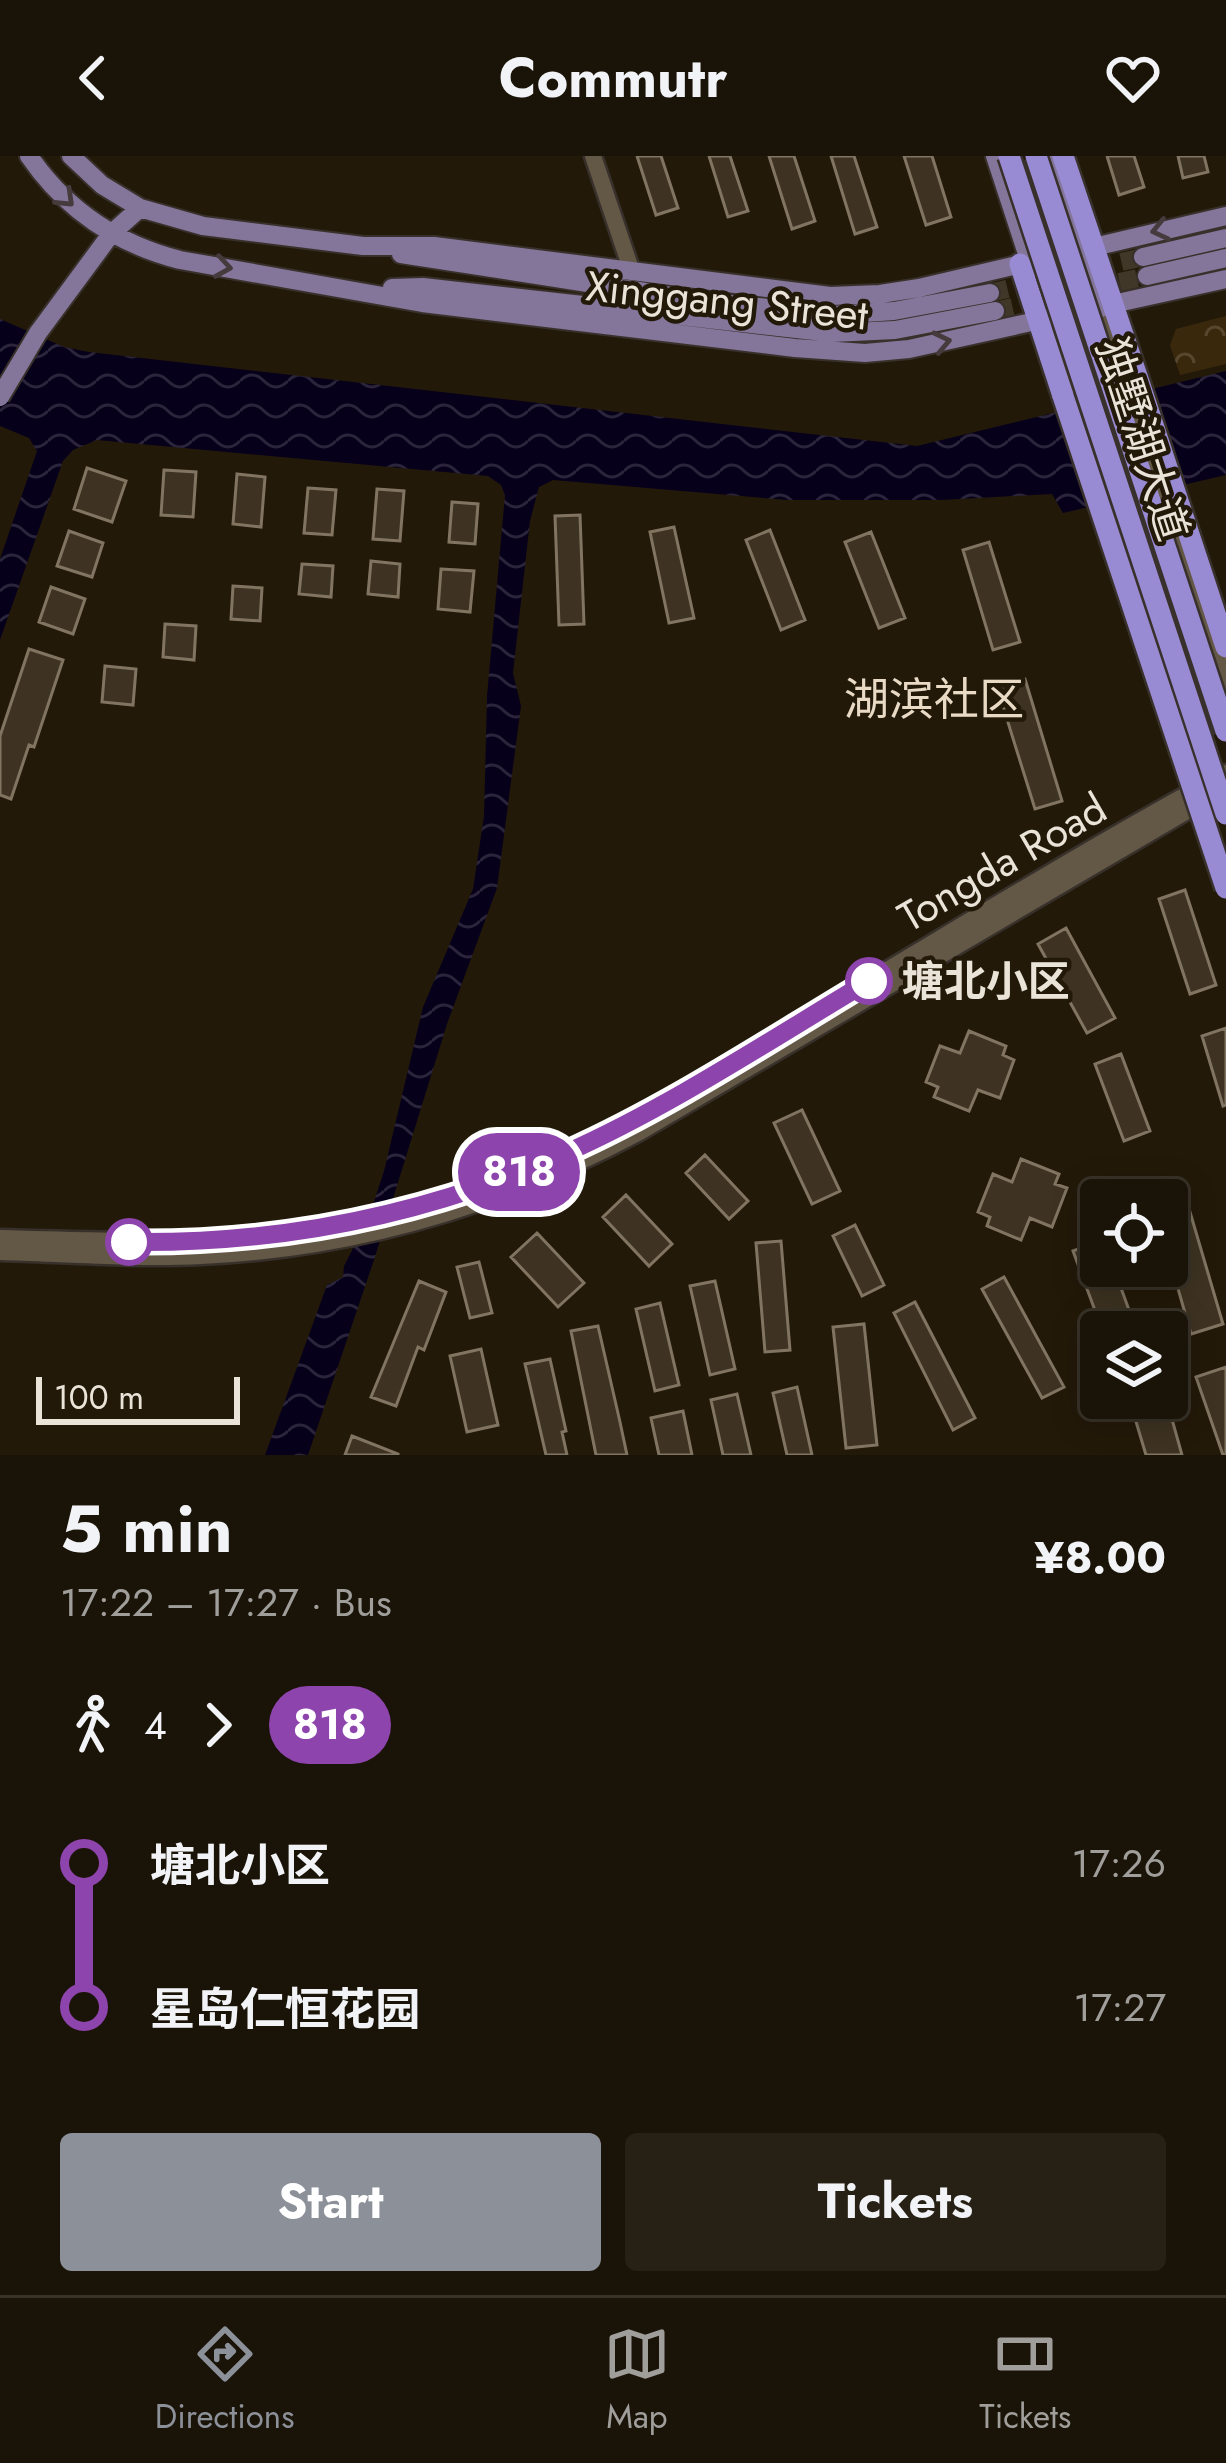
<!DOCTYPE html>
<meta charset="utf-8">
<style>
:root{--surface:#1a1307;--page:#272015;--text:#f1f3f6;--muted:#9f9e9b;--line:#383228;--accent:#8c9099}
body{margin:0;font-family:Jost,"Noto Sans SC",sans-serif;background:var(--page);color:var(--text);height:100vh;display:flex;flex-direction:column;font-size:45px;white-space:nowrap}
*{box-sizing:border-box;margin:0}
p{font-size:39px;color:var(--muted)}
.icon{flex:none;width:66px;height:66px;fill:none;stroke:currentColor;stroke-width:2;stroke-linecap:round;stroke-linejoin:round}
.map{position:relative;height:1299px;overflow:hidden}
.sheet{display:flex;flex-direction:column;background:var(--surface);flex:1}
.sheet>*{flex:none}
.badge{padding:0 24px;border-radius:39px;font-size:42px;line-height:78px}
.buttons{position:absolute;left:1080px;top:1023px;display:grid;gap:24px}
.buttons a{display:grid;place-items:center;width:108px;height:108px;border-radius:12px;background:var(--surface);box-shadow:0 6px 30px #0003,0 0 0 3px var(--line);font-size:60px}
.scale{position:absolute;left:36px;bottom:30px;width:204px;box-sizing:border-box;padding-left:12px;border:6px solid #eae3d8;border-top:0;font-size:33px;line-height:42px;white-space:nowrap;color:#eae3d8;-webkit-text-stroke:9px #231909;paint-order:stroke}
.map>.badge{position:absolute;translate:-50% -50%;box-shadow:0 0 0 6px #fff}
.legs{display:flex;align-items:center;gap:18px;height:132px;padding:0 60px;font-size:39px}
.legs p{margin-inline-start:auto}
.overview{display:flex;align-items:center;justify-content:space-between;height:204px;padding:0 60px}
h1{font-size:66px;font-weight:700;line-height:90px}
.primary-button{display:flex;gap:24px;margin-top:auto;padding:24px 60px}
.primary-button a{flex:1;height:138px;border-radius:12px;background:var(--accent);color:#fff;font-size:48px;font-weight:700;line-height:138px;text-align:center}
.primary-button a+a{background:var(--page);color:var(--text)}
ul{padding:0 60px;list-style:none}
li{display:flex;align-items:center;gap:42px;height:144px;font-size:45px}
li i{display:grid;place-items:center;width:18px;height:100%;margin:0 15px;background:currentColor}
li i::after{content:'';width:30px;height:30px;margin:-15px;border:9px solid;border-radius:50%;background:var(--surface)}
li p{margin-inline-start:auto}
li:first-child i{background:linear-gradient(#0000 50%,currentColor 0)}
li:last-child i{background:linear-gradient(currentColor 50%,#0000 0)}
header{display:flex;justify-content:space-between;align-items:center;height:156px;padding:0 60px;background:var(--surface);font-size:54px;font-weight:700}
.tab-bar{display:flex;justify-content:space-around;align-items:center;height:168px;border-top:3px solid var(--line);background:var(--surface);font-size:33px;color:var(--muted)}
.tab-bar a{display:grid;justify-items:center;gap:6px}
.tab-bar .on{color:var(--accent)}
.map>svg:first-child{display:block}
.park{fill:url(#park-crowns)}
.water{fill:url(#water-waves)}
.building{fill:#3e3322;stroke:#817562;stroke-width:3}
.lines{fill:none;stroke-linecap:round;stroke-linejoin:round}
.primary-tunnel{stroke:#413728;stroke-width:18;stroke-dasharray:18 9;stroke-linecap:butt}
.secondary-casing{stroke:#38312b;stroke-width:21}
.primary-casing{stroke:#38312b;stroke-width:22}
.highway-casing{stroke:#38312b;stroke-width:26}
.secondary{stroke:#635745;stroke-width:16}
.primary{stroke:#83769a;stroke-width:18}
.highway{stroke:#998bd3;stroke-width:21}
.secondary-bridge-casing{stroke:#38312b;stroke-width:21;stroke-linecap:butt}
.primary-bridge-casing{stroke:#38312b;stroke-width:22;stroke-linecap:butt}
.highway-bridge-casing{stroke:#38312b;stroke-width:26;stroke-linecap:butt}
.secondary-bridge{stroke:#635745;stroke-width:16}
.primary-bridge{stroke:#83769a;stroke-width:18}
.highway-bridge{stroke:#998bd3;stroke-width:21}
.oneway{stroke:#453a3c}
.line-1-casing{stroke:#fff;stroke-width:27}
.line-1{stroke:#8e44ad;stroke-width:18}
.stop-1-dot{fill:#fff;stroke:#8e44ad;stroke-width:6}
.labels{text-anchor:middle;stroke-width:9;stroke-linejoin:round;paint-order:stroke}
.street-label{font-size:42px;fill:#eae3d8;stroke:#231909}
.stop-label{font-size:42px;font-weight:bold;fill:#eae3d8;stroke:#231909;text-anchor:start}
.neighbourhood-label{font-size:45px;fill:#e8dac5;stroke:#231909}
</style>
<header><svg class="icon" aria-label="back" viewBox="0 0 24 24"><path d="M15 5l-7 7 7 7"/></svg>Commutr<svg class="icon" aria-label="heart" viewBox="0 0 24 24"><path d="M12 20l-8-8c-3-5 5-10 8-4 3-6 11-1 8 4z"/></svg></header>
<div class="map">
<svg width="1226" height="1299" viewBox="0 0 1226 1299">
<defs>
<pattern id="park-crowns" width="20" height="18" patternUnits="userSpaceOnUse" patternTransform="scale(3)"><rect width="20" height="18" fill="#39280b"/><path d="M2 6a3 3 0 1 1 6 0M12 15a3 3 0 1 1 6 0" fill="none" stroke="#56472e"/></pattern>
<pattern id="water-waves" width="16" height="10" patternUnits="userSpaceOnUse" patternTransform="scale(3)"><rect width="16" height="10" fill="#07001a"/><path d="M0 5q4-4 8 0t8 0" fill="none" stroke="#2b253b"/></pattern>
</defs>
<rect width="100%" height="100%" fill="#231909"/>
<path class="park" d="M1226 160V208L1180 219 1170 189 1176 173Z"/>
<path class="water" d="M0 163 64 191 89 196 917 290 1226 215V319L1063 357 1052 338 942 344H786L553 324 539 331 530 365 513 517 521 550 497 732 447 868 374 1104 308 1299H265L327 1129 343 1121 344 1110 369 1061 384 1015 423 851 473 733 484 660 487 540 505 339 501 329 488 320 97 284 73 294 63 305 0 484V403L37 295 29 282 0 270Z"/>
<path class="building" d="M637 0H661L678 52 656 59Z
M709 0H730L748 55 728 61Z
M769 0H794L815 65 792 73Z
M831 0H854L877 71 855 78Z
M904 0H932L951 61 926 69Z
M1107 0H1134L1144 31 1119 39Z
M1178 0H1204L1208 16 1183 22Z
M87 312 126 325 112 366 74 353Z
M164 314 196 316 193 361 161 359Z
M237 318 265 321 261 371 233 368Z
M308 332 336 334 332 379 304 377Z
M377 333 404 335 400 385 373 383Z
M452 346 478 348 475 388 449 386Z
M580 359 584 468 559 469 555 360Z
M674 371 694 462 669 467 650 376Z
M770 374 805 464 781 474 746 384Z
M69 375 103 387 92 421 57 410Z
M871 376 905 462 879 472 845 386Z
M989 386 1020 486 993 494 963 394Z
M371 405 400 408 398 441 368 438Z
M302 408 333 410 331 441 299 438Z
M441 413 474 415 470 456 438 453Z
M233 430 262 432 260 465 231 463Z
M51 431 85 443 73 478 39 466Z
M165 468 196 470 194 504 163 501Z
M29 493 63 504 34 591 29 589 11 643 0 639V580Z
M105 510 136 513 133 549 102 546Z
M1025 523 1062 645 1035 653 997 531Z
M1185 734 1216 829 1190 838 1159 743Z
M1066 772 1115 862 1087 877 1038 788Z
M1226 872V949L1223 950 1202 880Z
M969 875 1006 890 1003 899 1014 904 1000 942 978 934 969 955 934 941 938 931 926 926 940 890 960 897Z
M1121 898 1150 975 1124 985 1095 908Z
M802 954 840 1035 812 1048 774 967Z
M705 999 748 1045 729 1063 686 1017Z
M1021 1003 1059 1018 1055 1028 1067 1032 1052 1071 1030 1062 1021 1084 987 1070 990 1061 978 1056 993 1018 1012 1026Z
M626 1039 672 1088 649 1110 603 1061Z
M1185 1039 1223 1168 1191 1178 1167 1094V1045Z
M855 1069 884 1129 862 1140 833 1080Z
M537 1077 584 1127 558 1151 511 1101Z
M781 1085 790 1194 765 1196 756 1087Z
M1101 1085V1110H1113L1137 1176H1103L1073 1095Z
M479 1106 492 1157 470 1162 457 1111Z
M1004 1121 1064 1231 1042 1242 982 1133Z
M419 1125 446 1136 424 1194 418 1191 396 1250 371 1241Z
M715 1125 735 1213 710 1219 690 1130Z
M915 1146 975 1262 953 1274 894 1157Z
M660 1147 679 1229 655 1235 636 1153Z
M864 1168 877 1289 846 1292 833 1171Z
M598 1170 620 1266 627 1299H596L571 1175Z
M481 1193 498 1269 467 1276 450 1200Z
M550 1203 566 1275 562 1276 567 1299H546L525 1208Z
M1226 1211V1299H1223L1196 1221Z
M797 1231 812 1299H787L773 1237Z
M737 1238 751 1299H723L711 1244Z
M1168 1249 1182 1299H1146L1134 1259Z
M683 1255 692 1299H659L651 1262Z
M352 1280 398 1298V1299H345Z"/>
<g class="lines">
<path class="primary-tunnel" d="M1093 132 1147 120
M990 137 1143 101
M995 155 1043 144"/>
<g class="secondary-casing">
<path id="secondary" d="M593 0 632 116
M1101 152 1127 225
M1049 163 1075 244
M1168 351 1226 527
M0 1082C132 1086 260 1090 390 1059 531 1025 653 952 777 879 927 792 1074 699 1226 617
M0 1096C67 1098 134 1103 201 1100 355 1093 503 1049 638 977L1204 645"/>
</g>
<g class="primary-casing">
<path id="primary" d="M29 0C66 54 117 88 180 104L422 147 795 192 865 197 909 193 1226 123
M71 0 102 29 140 52 203 70 363 90H434L830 140 880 138 919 132 1226 60
M995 0 1032 113
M1051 0 1101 152
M401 98 703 145 834 159 894 155 990 137
M1143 101 1226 82
M1147 120 1226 102
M392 132 423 131 832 177 895 174 995 155
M38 177 111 78 140 52"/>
</g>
<g class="highway-casing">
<path id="highway" d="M1063 0 1138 223
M1020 108 1063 240
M1179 348 1226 491"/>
</g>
<use href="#secondary" class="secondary"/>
<use href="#primary" class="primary"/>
<use href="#highway" class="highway"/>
<g class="secondary-bridge-casing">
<path id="secondary-bridge" d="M1127 225 1168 351"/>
</g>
<g class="primary-bridge-casing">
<path id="primary-bridge" d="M0 241 38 177"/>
</g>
<g class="highway-bridge-casing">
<path id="highway-bridge" d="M1009 0 1226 658
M1036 0 1226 575
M1138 223 1179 348
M1063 240 1226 732"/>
</g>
<use href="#secondary-bridge" class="secondary-bridge"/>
<use href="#primary-bridge" class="primary-bridge"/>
<use href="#highway-bridge" class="highway-bridge"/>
</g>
<defs><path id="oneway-chevron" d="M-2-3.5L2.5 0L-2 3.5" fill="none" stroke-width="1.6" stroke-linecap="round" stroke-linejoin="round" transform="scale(3)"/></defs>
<g class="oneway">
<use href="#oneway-chevron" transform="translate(66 43) rotate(44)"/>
<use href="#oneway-chevron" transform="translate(1160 74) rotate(167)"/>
<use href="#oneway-chevron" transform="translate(223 111) rotate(9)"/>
<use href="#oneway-chevron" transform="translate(942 186) rotate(-12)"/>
</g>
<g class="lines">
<g class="line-1-casing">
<path id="line-1" d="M129 1086C280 1088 427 1059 566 997 671 950 770 884 869 825"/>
</g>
<use href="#line-1" class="line-1"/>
</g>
<g class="stop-1-dot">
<circle cx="869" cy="825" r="21"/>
<circle cx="129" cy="1086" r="21"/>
</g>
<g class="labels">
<g class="street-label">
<text transform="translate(727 144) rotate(6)" y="15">Xinggang Street</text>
<text transform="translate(1143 283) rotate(72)" y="15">独墅湖大道</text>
<text transform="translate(1002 706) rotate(-30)" y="15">Tongda Road</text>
</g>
<g class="stop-label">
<text x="902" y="840">塘北小区</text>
</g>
<g class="neighbourhood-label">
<text x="934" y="559">湖滨社区</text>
</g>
</g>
</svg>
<div class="buttons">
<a><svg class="icon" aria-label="locate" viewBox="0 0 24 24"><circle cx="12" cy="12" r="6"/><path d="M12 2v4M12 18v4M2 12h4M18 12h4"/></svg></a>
<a><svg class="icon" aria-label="layers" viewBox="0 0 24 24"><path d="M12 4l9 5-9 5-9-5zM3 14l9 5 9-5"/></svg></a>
</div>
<div class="scale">100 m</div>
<b class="badge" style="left:519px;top:1016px;background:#8e44ad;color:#fff">818</b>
</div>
<section class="sheet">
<div class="overview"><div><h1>5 min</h1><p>17:22 – 17:27 · Bus</p></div><b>¥8.00</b></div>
<div class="legs"><svg class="icon" aria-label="walk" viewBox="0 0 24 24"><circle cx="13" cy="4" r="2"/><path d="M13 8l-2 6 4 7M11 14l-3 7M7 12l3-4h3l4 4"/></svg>4<svg class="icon" aria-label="forward" viewBox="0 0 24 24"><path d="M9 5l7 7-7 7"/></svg><b class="badge" style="background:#8e44ad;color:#fff">818</b></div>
<ul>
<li><i style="color:#8e44ad"></i><b>塘北小区</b><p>17:26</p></li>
<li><i style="color:#8e44ad"></i><b>星岛仁恒花园</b><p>17:27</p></li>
</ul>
<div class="primary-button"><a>Start</a><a>Tickets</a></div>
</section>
<nav class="tab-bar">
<a class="on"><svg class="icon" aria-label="directions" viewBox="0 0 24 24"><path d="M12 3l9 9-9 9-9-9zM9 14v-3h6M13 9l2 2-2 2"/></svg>Directions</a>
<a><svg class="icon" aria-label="map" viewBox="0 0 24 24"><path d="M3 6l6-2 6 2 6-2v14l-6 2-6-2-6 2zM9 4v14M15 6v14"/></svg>Map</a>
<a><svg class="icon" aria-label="tickets" viewBox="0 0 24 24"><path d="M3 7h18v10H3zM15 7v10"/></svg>Tickets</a>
</nav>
